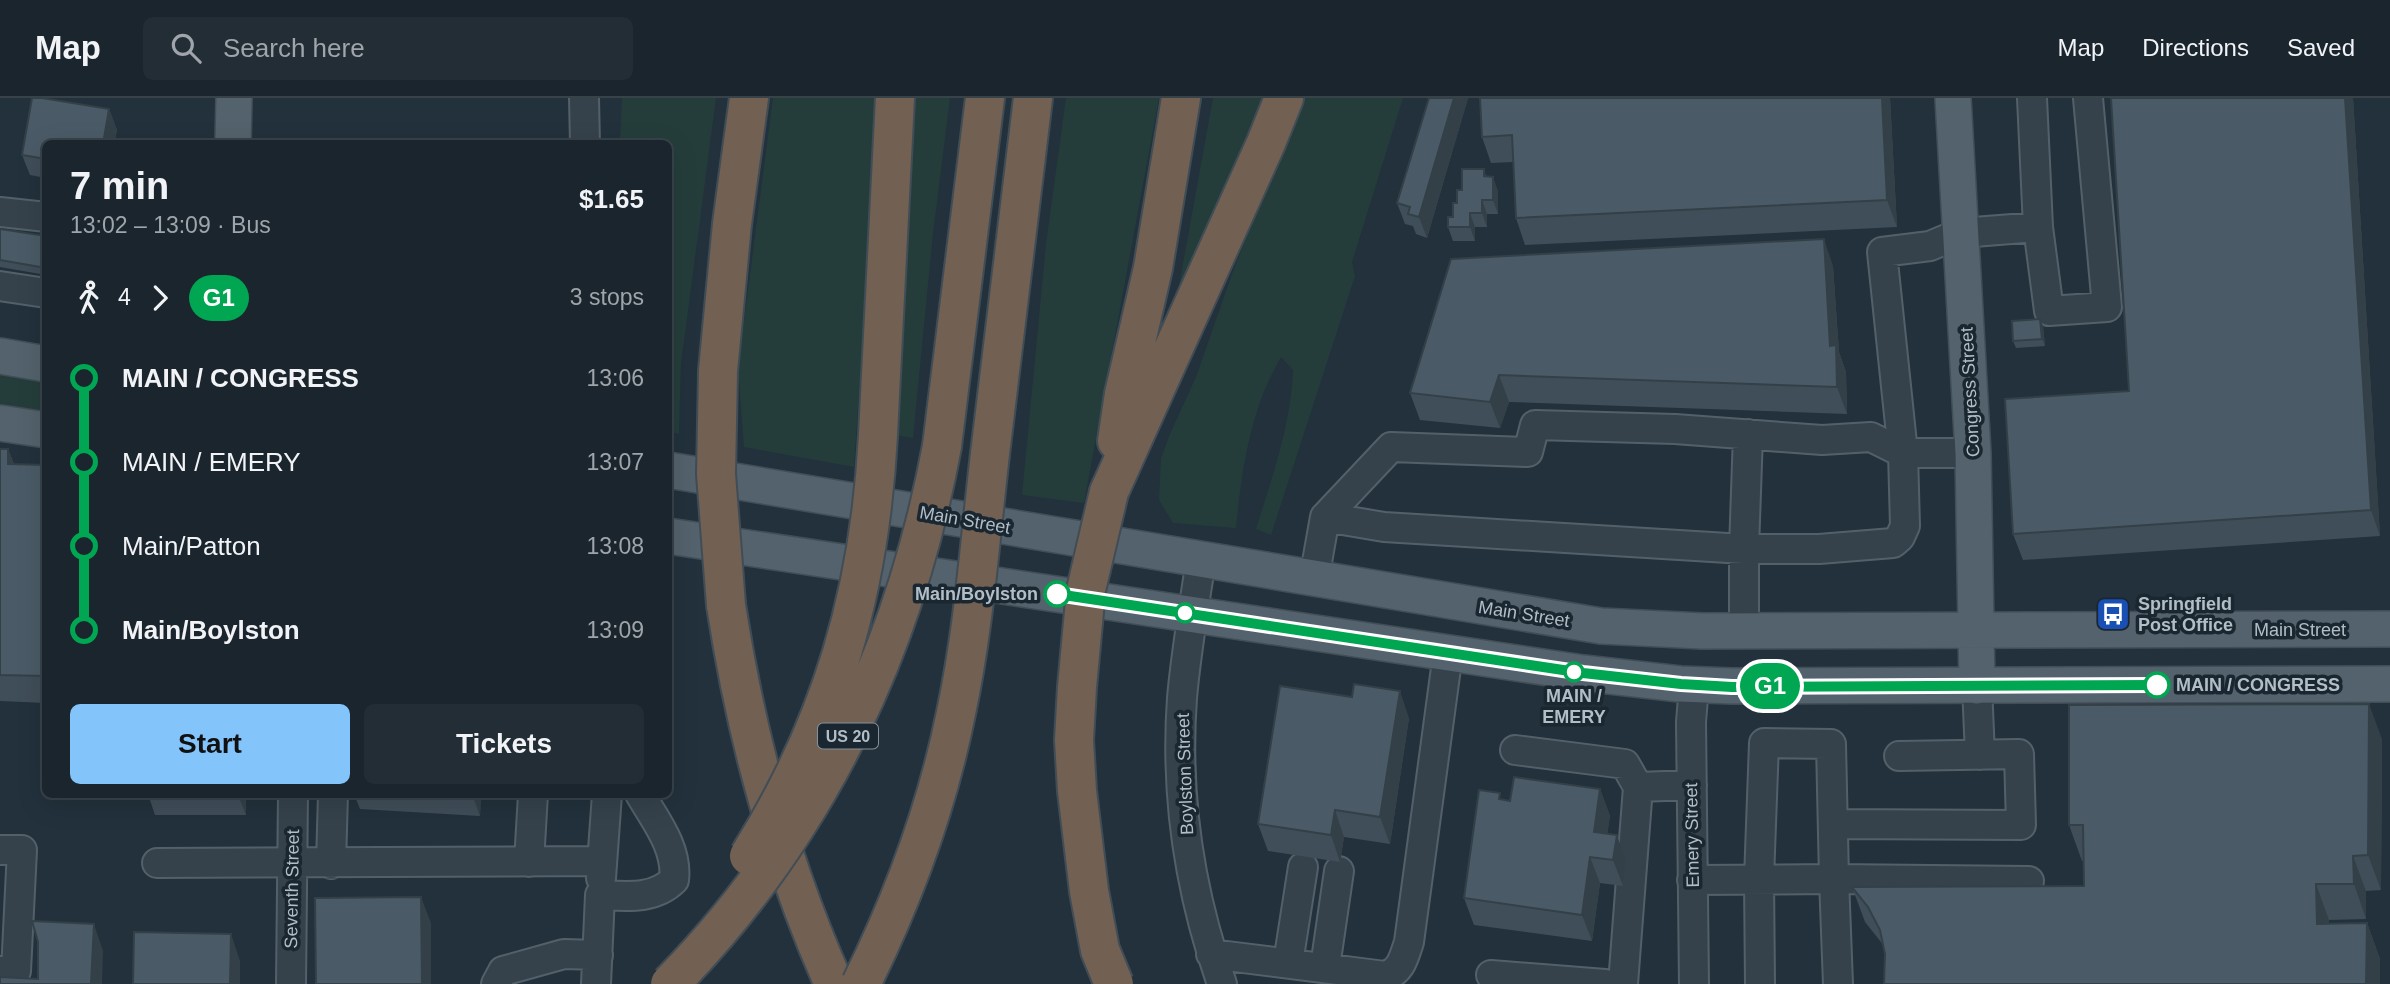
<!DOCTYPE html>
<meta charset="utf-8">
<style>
:root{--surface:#1a252d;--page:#232d35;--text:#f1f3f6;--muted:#9fa5aa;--line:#384249;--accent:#83c4fb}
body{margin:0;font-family:Arial,sans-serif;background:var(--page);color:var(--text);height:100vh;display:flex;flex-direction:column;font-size:26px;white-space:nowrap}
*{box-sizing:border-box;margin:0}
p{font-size:23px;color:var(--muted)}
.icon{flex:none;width:38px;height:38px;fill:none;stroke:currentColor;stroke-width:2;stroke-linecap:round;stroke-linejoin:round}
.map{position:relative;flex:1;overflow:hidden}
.panel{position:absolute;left:42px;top:42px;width:630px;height:658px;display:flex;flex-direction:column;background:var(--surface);border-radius:10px;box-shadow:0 7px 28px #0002,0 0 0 2px var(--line)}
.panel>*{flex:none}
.badge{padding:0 14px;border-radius:23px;font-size:24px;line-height:46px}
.map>.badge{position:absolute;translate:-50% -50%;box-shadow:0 0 0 4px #fff}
.legs{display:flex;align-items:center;gap:10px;height:77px;padding:0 28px;font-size:23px}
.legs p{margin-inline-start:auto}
.headline{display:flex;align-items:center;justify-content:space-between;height:119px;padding:0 28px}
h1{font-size:38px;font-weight:600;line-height:52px}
.button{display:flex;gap:14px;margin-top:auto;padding:14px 28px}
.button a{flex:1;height:80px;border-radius:10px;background:var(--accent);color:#111;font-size:28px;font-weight:600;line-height:80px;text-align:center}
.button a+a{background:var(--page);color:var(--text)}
ul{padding:0 28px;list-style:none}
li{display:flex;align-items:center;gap:24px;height:84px;font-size:26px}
li i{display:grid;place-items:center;width:10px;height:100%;margin:0 9px;background:currentColor}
li i::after{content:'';width:18px;height:18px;margin:-9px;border:5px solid;border-radius:50%;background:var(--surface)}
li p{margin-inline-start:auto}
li:first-child i{background:linear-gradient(#0000 50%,currentColor 0)}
li:last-child i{background:linear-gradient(currentColor 50%,#0000 0)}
header{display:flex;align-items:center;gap:42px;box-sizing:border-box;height:98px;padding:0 35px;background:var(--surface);border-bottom:2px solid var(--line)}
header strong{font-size:33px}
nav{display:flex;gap:38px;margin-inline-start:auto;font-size:24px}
.search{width:490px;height:63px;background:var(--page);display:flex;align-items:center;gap:18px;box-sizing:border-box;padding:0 24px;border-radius:10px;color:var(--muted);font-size:26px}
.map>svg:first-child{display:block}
.green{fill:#243d3b}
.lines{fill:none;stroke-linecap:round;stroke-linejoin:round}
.minor-casing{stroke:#546069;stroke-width:32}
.major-casing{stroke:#424e57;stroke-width:38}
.highway-casing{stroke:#414d56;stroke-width:42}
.minor{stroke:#35424c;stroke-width:28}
.major{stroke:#53626c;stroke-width:35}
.highway{stroke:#726052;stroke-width:38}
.highway-bridge-casing{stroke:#414d56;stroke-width:42;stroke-linecap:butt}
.highway-bridge{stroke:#726052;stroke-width:38}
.wall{fill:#404e59}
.shaded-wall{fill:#344048}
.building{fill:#4a5b67;stroke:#344048;stroke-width:2}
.line-1-casing{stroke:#fff;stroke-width:16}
.line-1{stroke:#00a651;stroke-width:10}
.stop-1-dot{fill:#fff;stroke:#00a651;stroke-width:3.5}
.labels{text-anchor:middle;stroke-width:7;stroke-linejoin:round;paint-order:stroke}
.shield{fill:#1b2730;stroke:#84909a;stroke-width:2}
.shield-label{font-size:16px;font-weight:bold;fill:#b1bdc7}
.street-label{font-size:18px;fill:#b1bdc7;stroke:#1b2730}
.stop-label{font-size:18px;font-weight:bold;fill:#b1bdc7;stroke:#1b2730;text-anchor:end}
.poi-label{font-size:18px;font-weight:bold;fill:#b1bdc7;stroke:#1b2730;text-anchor:start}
</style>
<header>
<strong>Map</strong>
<div class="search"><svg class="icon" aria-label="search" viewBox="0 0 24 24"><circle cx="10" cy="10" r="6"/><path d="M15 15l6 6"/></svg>Search here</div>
<nav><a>Map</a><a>Directions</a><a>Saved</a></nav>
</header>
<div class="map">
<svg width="2390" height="886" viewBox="0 0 2390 886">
<rect width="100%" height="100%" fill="#22313c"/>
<path class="green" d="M622 0H716L681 266 679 336 668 333V46L620 45Z
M773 0H879L854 369 744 349 738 269Z
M910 0H950L933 135 913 340 894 337Z
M1066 0H1159L1084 405 1022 397 1046 146Z
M1213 0H1269L1177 199Z
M1302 0H1403L1352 164 1355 178 1271 437 1256 431C1272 379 1291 327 1293 272L1281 259C1250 312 1242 371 1236 430L1173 425 1159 402 1161 360 1170 336 1196 279 1232 176Z
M0 274 45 282V315L0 307Z"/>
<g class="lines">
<g class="minor-casing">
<path id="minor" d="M584 0 585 46
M2032 0 2038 129 2049 213 2107 209 2088 0
M0 114 46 119
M0 188 46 195
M1325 419 1384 429 1744 451H1819L1893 445 1900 439 1905 428 1903 355 1882 154 1930 148 1961 135 2038 129
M1201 462C1194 508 1186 554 1182 600 1175 697 1190 795 1222 886
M1314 481 1325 419 1391 349 1528 354 1535 327 1675 331 1822 342 1871 339 1903 355H1973
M1744 533V451L1748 336
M1694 587 1691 624 1694 886
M1977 588 1980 657
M1515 652 1625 666 1638 689 1692 687
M1833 726 2021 727 2019 656 1899 658
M0 752H22L16 873H0
M529 764 533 696
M157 765 602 763
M331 766 333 696
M601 780 607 696
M1692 782 1834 781 1838 886
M1211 856 1385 878C1401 874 1404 859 1409 844L1448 555
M1288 865 1303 769
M1325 869 1339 773
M1491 877 1605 886
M291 886 293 696
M496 886 503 873 564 856 598 857
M596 886 600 797C626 798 654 802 674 782 678 750 655 722 640 696
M1623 886 1638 689
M1760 886 1759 781 1764 645 1831 646 1834 781 2029 783"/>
</g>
<g class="major-casing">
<path id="major" d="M1953 0 1973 355 1977 588
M233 46 234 0
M0 258 46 266
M0 325 46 332
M668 372 1601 528 1702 533 2390 531
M668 438 1583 575 1680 586 1732 588 2390 586"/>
</g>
<g class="highway-casing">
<path id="highway" d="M718 273 732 126 749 0
M878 337 895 0
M1117 343 1124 296 1153 170 1181 0
M942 348 985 0
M990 356 1033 0
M1109 394 1266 45 1284 0
M726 507C746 638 780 765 834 886"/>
</g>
<use href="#minor" class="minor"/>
<use href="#major" class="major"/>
<use href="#highway" class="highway"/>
<g class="highway-bridge-casing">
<path id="highway-bridge" d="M718 273 716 376 726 507
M1109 394 1086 492 1077 589 1074 642 1077 693 1089 793 1100 852 1114 886
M749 758C832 625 870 493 878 337
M670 886C817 736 904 553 942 348
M861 886C904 799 937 710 956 615 974 530 980 442 990 356"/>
</g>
<use href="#highway-bridge" class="highway-bridge"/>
</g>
<path class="wall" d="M32 0H42L109 11 117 32 114 46H46V80L30 77 22 57Z
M1429 0H1468L1427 140 1416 136 1413 128 1405 126 1397 105Z
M1480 0H1890L1897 129 1525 147 1516 120 1513 64 1491 65 1482 39Z
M2111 0H2353L2380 438 2023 462 2013 436 2129 293Z
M1484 71 1486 79 1498 93V116H1487V129H1475V143H1453L1448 129 1453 119 1462 92Z
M0 131 46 138V177L0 169Z
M1833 168 1839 254 1846 274 1847 316 1509 304 1500 330 1420 322 1410 295Z
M2043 228 2045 248 2016 250 2013 243Z
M0 351H8L14 366 46 367V605L0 603Z
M1409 620 1390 746 1344 739 1340 764 1268 753 1258 726Z
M2382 641 2381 792 2366 793V821L2329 822V826L2367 825 2380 861V886H1884L1885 856 1884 850 1881 844 1865 824 1852 789 2084 788V763H2082L2069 727Z
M1600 691 1610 718 1607 736 1626 764 1623 788 1600 785 1592 843 1474 827 1464 800 1502 701 1510 703Z
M148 696H246V717H155Z
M354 696H481L480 718 360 711Z"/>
<path class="shaded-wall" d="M1454 0H1468L1427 140 1419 119Z
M1882 0H1890L1897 129 1887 102Z
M2345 0H2353L2380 438 2371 412Z
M109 11 117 32 114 46H103Z
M1493 79 1498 93V116L1493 102Z
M1482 102 1487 116V129L1482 115Z
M1470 115 1475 129V143L1470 129Z
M1824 141 1833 168 1839 254 1846 274 1847 316 1837 289 1830 248Z
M2040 221 2043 228 2045 248 2042 241Z
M1499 277 1509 304 1500 330 1490 304Z
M8 351 18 377 8 366Z
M1400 593 1409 620 1390 746 1380 719Z
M2369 606 2382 641 2381 792 2368 757Z
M1600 691 1610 718 1604 761 1594 734Z
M238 696H246V717L238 697Z
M472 696H481L480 718Z
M1335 712 1344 739 1340 764 1331 737Z
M1617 737 1626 764 1623 788 1613 762Z
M2353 758 2366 793V821L2354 786Z
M1590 759 1600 785 1592 843 1582 817Z
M2316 786 2329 822 2330 862 2317 826Z
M421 799 431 825V886H422Z
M2367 825 2380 861V886H2366Z
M94 826 103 853 102 886H91Z
M231 836 240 863V886H230Z"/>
<path class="building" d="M32 0H42L109 11 103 46H46V61L22 57Z
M1429 0H1454L1419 119 1408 116 1410 109 1397 105Z
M1480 0H1882L1887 102 1516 120 1512 37 1482 39Z
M2111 0H2345L2371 412 2013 436 2005 301 2129 293Z
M1462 71H1484V78L1493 79V102H1482V115H1470V129H1448V119H1453V105H1457V92H1462Z
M0 131 46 138V170L0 162Z
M1824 141 1830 248 1836 247 1837 289 1499 277 1490 304 1410 295 1451 161Z
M2040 221 2042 241 2013 243 2012 223Z
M0 351H8V366L46 367V578L0 577Z
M1354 586 1400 593 1380 719 1335 712 1331 737 1258 726 1280 588 1352 599Z
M2369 606 2368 757 2353 758 2354 786H2316L2317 826 2367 825 2366 886H1884L1885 856 1880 832 1868 809 1852 789 2084 788 2083 727H2069V607Z
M1514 679 1600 691 1594 734 1617 737 1613 762 1590 759 1582 817 1464 800 1479 692 1500 695 1499 701 1510 703Z
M421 799 422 886H316L315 800Z
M32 823 94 826 91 886H0V879L38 881V844Z
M134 834 231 836 230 886H133Z"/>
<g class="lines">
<g class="line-1-casing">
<path id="line-1" d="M1057 496 1583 575 1681 586 1732 589 2157 587"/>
</g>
<use href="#line-1" class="line-1"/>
</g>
<defs>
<g id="bus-square" transform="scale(1.75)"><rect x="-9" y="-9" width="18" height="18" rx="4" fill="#1a4fb4" stroke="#1b2730"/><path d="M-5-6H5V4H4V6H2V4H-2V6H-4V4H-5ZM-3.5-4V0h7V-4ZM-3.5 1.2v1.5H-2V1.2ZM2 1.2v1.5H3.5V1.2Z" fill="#fff"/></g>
</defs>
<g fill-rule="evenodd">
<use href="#bus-square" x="2113" y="516"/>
</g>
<g class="stop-1-dot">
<circle cx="1057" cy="496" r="12"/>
<circle cx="1185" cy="515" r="9"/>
<circle cx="1574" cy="574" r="9"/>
<circle cx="2157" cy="587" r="12"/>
</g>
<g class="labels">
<rect class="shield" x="818" y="625.5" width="60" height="25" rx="5"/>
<g class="shield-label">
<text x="848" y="644">US 20</text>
</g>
<g class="street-label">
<text transform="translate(1970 294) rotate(-93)" y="6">Congress Street</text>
<text transform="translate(965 422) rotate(10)" y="6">Main Street</text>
<text transform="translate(1524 516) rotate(9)" y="6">Main Street</text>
<text x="2300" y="538">Main Street</text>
<text transform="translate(1185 676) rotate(-92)" y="6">Boylston Street</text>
<text transform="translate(1692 737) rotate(-91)" y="6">Emery Street</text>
<text transform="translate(292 791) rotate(-89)" y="6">Seventh Street</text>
</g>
<g class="stop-label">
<text x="1038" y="502">Main/Boylston</text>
<text x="2176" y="593" text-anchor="start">MAIN / CONGRESS</text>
<text x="1574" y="604" text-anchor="middle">MAIN /<tspan x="1574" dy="21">EMERY</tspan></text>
</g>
<g class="poi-label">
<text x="2138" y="512">Springfield<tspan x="2138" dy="21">Post Office</tspan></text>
</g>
</g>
</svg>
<b class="badge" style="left:1770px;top:588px;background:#00a651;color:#fff">G1</b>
<section class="panel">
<div class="headline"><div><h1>7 min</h1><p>13:02 – 13:09 · Bus</p></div><b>$1.65</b></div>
<div class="legs"><svg class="icon" aria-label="walk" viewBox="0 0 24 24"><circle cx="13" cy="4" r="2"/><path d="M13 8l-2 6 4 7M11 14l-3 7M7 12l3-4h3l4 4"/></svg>4<svg class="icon" aria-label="forward" viewBox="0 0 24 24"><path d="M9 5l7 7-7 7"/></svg><b class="badge" style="background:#00a651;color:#fff">G1</b><p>3 stops</p></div>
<ul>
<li><i style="color:#00a651"></i><b>MAIN / CONGRESS</b><p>13:06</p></li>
<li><i style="color:#00a651"></i><span>MAIN / EMERY</span><p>13:07</p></li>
<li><i style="color:#00a651"></i><span>Main/Patton</span><p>13:08</p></li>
<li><i style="color:#00a651"></i><b>Main/Boylston</b><p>13:09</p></li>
</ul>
<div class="button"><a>Start</a><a>Tickets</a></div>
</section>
</div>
